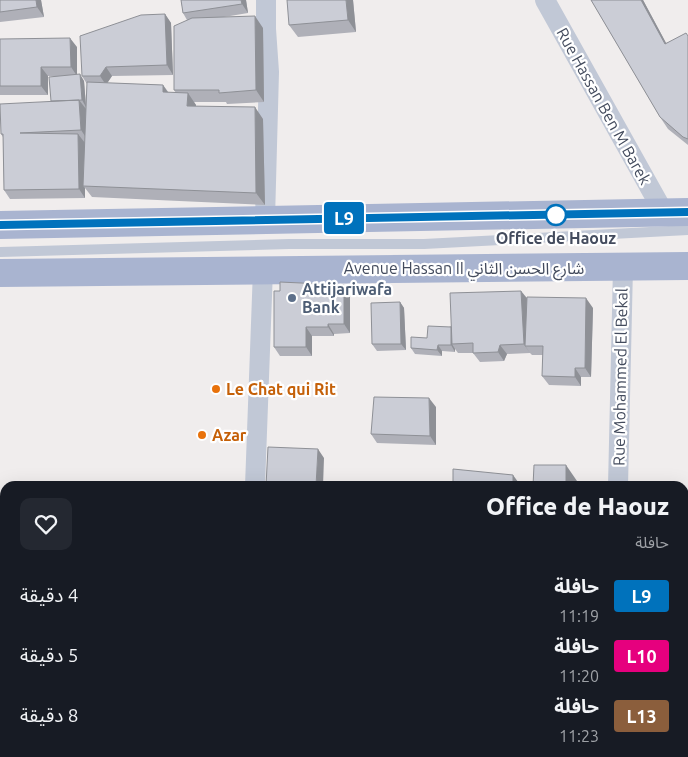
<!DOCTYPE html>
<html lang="ar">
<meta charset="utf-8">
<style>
:root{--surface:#171b24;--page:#242831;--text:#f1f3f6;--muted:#9ea1a6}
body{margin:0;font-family:Ubuntu,"Noto Sans Arabic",sans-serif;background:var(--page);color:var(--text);direction:rtl;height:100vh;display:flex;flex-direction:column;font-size:19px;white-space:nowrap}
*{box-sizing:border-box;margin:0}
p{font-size:16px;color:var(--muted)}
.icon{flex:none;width:28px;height:28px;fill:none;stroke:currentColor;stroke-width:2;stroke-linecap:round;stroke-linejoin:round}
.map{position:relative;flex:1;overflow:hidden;direction:ltr}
.panel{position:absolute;left:0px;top:481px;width:689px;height:276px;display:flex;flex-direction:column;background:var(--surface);border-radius:15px 15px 0 0;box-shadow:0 5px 20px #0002;direction:rtl}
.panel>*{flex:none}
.badge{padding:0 10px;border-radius:4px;font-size:18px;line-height:32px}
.map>.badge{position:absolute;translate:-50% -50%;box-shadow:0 0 0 2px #fff}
.round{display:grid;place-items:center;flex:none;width:52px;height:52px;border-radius:10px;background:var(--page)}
.summary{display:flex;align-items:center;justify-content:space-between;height:85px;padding:0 20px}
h1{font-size:24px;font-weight:800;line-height:38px}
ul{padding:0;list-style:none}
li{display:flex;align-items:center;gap:15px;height:60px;padding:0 20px}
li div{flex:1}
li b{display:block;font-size:19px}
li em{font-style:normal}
li .badge{min-width:55px;font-weight:700;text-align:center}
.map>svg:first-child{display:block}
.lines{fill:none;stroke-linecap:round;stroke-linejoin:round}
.service{stroke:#c1c8d6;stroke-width:10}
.minor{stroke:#c1c8d6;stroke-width:20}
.tertiary{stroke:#c1c8d6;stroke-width:25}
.primary{stroke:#a9b4d0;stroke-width:28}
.wall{fill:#afb0b8}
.shaded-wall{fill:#8e9096}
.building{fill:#cbcdd6;stroke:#8e9096}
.line-casing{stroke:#fff;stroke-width:11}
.line{stroke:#0072bc;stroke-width:8}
.stop-dot{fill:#fff;stroke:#0072bc;stroke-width:2.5}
.service-dot{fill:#5c6f8a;stroke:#fff;stroke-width:2}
.food-dot{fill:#e8710a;stroke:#fff;stroke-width:2}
.labels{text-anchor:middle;stroke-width:4.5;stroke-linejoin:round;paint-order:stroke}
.street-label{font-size:16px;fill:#434b5d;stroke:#fff}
.stop-label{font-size:16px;font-weight:bold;fill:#434b5d;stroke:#fff}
.service-label{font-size:16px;font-weight:bold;fill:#4e5e75;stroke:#fff;text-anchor:start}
.food-label{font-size:16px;font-weight:bold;fill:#c56008;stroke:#fff;text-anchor:start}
</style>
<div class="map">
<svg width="688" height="757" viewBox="0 0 688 757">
<rect width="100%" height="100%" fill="#f0eded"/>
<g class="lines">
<path class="service" d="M0 252 289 244H424L688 230
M363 752 364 757
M263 757 266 752"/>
<path class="minor" d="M545 0 664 213
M265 219 269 72 266 29V0
M255 486 263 269
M618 486 623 267
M611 757V752"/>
<path class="tertiary" d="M0 691 5 692
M226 752 243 757"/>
<path class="primary" d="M0 225 688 212
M0 273 688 266"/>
</g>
<path class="wall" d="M0 0H41L44 17 0 22Z
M181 0H246L248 13 224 17 263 28 264 102 227 104 226 102H194L196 105V106L263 119 265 205 92 197 85 188V198L10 199 4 190 3 137 1 134 51 101 55 76H48V95H0V39L77 47V75L84 81 86 105 87 84 82 76 165 14 171 23 173 75 112 76 107 83 163 85 169 93H176L174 90 187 20 183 13Z
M353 0 356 32 298 37 289 25Z
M591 0H643L666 43 688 36V145L668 129 660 117Z
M344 285 350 294V333L334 334V336H312V356H280L274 347 280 291Z
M521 291 527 298 593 308 591 377H581V386L549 385 542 376 543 355H532L530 353 507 354 504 361 480 362 473 353H458L455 349V352L442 351V356L415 354 411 348 427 338Z
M400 302 404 308 406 350 377 351 372 344Z
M436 407V445L377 443 371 434Z
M684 499H688V630L684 629Z
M684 672H688V693H684Z
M684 716H688V751H684Z"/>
<path class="shaded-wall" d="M36 0H41L44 17 37 7Z
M241 0H246L248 13 242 4Z
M346 0H353L356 32 348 20Z
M641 0H643L673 56 665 44Z
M165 14 171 23 173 75 167 65Z
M255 16 263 28 264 102 256 90Z
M70 38 77 47V76L71 67Z
M41 67 48 76V95L41 86Z
M106 67 112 76 106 85 100 76Z
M80 74 84 81 86 107 82 100Z
M163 85 171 97 163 92Z
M188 93 196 105V118L187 106Z
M79 100 86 109 87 139 81 130Z
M255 107 263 119 265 205 256 193Z
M78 134 85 143 83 186 85 188V198L79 189Z
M344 285 350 294V333L344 324Z
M521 291 528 300 525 346 530 353 524 344Z
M586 298 593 308 591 377 585 368Z
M400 302 404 308 406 350 401 344Z
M328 324 334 334V336L328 327Z
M306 327 312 336V356L306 347Z
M452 327V344L455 349V352L451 345Z
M438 345 442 351V356L437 350Z
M500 345 507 354 504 361 498 352Z
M575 368 581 377V386L575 377Z
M429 398 436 407V445L430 436Z
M318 449 324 458 323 486H316Z
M566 465 577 481V486H566Z
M513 475 521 486H513Z
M143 752H150L151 754V757H143Z
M655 752H663V757H655Z"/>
<path class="building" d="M0 0H36L37 7 0 12Z
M181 0H241L242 4 183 13Z
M287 0H346L348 20 289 25Z
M591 0H641L665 44 686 33 688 36V139L683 137 660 117Z
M165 14 167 65 106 67 100 76H82L80 36 141 15Z
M255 16 256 90 219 93V90H174V26L192 18Z
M70 38 71 67H41V86H0V39Z
M80 74 82 100 51 101 49 77Z
M87 82 163 85V92L188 93 187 106 255 107 256 193 83 186Z
M79 100 81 130 20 133 78 134 79 189 4 190 3 134H1L0 104Z
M280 282 344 285V324H328V327H306V347H274V291H280Z
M521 291 524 344 500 345 498 352 473 353V343L452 344 450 293Z
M527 297 586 298 585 368H575V377L542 376 543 346H525Z
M400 302 401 344H372L371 303Z
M428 326 451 327V345H438L437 350 411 348V337L427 338Z
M374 397 429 398 430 436 371 434Z
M268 447 318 449 316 486H266Z
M534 465H566V486H533Z
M453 469 513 475V486H453Z
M684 499H688V621H684Z
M684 672H688V684H684Z
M684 716H688V740H684Z
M0 721 5 722V752H143V757H0Z
M625 752H655V757H624Z"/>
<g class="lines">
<g class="line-casing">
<path id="line" d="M0 225 688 212"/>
</g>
<use href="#line" class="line"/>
</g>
<circle class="stop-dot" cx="556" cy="215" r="10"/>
<circle class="service-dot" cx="292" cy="298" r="5"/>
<g class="food-dot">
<circle cx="216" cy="389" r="5"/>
<circle cx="202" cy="435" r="5"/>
</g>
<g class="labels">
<g class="street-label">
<text transform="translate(604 106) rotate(61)" y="6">Rue Hassan Ben M Barek</text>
<text x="464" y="274">Avenue Hassan II شارع الحسن الثاني</text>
<text transform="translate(620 377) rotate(-89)" y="6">Rue Mohammed El Bekal</text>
</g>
<g class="stop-label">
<text x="556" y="244">Office de Haouz</text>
</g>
<g class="service-label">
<text x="302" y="295">Attijariwafa<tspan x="302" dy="18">Bank</tspan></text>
</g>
<g class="food-label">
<text x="226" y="395">Le Chat qui Rit</text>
<text x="212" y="441">Azar</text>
</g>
</g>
</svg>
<b class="badge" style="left:344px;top:218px;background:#0072bc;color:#fff">L9</b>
<section class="panel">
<div class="summary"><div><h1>Office de Haouz</h1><p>حافلة</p></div><a class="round"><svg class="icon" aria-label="heart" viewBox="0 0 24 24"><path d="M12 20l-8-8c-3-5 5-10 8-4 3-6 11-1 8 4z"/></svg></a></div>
<ul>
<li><span class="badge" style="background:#0072bc;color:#fff">L9</span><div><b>حافلة</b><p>11:19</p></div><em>4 دقيقة</em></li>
<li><span class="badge" style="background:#e6007e;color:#fff">L10</span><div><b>حافلة</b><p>11:20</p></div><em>5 دقيقة</em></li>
<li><span class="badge" style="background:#8b5e3c;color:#fff">L13</span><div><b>حافلة</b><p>11:23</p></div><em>8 دقيقة</em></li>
</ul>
</section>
</div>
